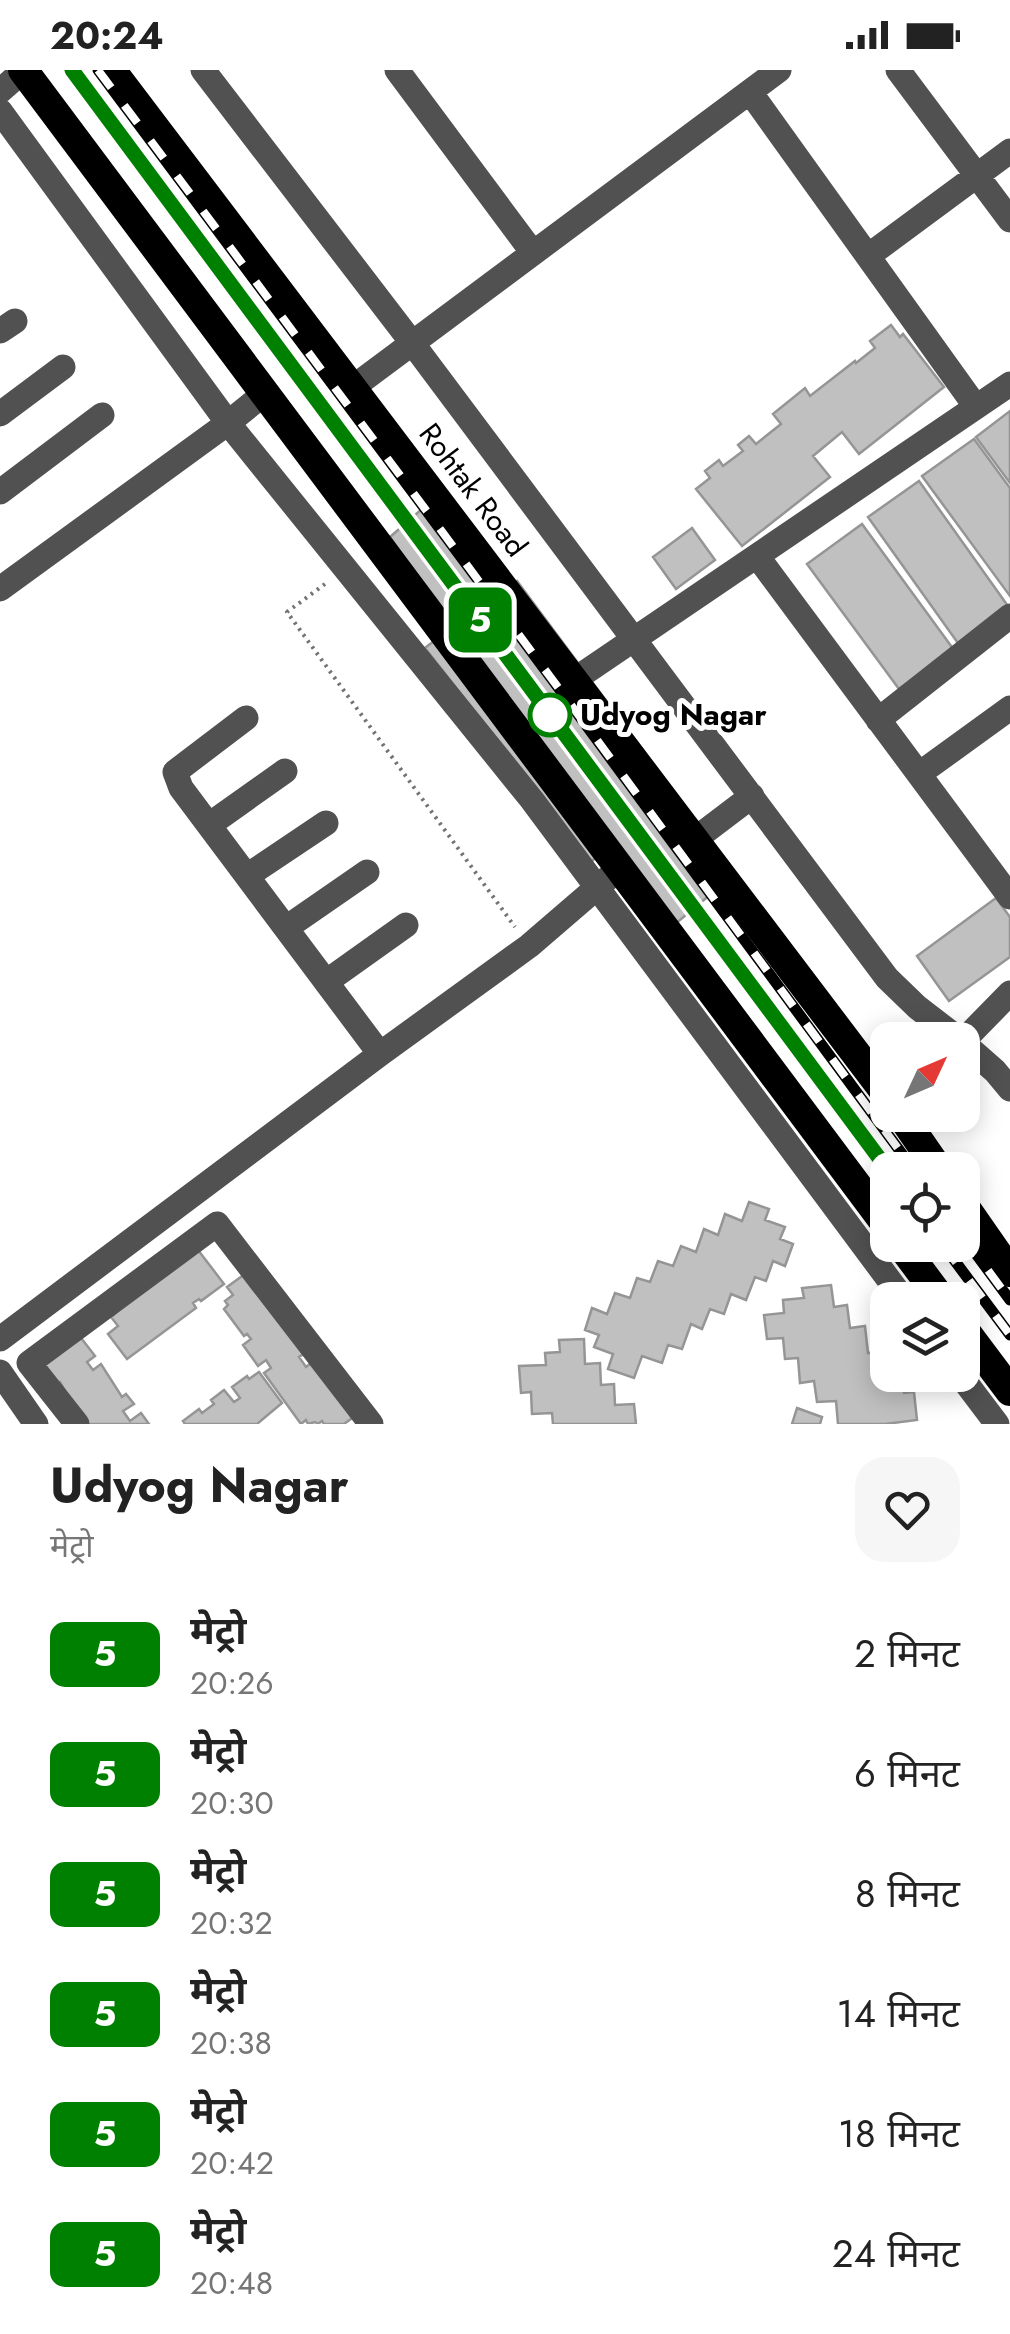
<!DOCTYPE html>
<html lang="hi">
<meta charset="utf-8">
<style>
:root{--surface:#fff;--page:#f6f6f6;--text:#222;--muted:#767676}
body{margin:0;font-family:Jost,"Noto Sans Devanagari",sans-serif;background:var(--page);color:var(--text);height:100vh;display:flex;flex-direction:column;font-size:38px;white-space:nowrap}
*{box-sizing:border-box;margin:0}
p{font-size:32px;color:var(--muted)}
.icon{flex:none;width:55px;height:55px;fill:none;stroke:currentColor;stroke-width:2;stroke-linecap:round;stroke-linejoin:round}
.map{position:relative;height:1354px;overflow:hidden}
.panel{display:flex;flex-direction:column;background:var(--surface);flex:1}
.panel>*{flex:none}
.badge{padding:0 20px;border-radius:15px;font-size:35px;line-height:65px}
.needle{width:65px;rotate:46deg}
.fabs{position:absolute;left:870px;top:952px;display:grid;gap:20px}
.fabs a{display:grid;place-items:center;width:110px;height:110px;border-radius:20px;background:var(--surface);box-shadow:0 5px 25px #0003;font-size:50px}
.map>.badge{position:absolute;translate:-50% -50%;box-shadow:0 0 0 5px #fff}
.round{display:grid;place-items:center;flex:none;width:105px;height:105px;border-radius:30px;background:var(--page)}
.headline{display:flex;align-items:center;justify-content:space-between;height:170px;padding:0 50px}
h1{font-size:48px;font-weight:700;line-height:75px}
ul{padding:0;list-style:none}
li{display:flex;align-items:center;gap:30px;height:120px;padding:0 50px}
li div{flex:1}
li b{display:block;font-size:38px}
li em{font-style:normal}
li .badge{min-width:110px;font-weight:700;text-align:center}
.status{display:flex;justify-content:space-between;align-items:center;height:70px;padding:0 50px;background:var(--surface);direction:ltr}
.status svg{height:28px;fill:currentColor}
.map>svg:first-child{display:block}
.building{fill:#c0c0c0;stroke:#959595;stroke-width:2.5}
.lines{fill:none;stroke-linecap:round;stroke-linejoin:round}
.path{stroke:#737373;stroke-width:4;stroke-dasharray:2.5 5;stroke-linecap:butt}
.minor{stroke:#515151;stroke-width:25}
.highway{stroke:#000;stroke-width:30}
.rail-casing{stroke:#000;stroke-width:11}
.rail{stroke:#fff;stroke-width:8;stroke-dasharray:22;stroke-linecap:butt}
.line-casing{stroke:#fff;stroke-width:22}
.line{stroke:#008000;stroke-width:15}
.stop-dot{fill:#fff;stroke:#008000;stroke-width:5}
.labels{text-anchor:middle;stroke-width:10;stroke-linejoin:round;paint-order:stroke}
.street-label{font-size:30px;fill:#000;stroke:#fff}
.stop-label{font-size:30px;font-weight:bold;fill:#000;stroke:#fff;text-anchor:start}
</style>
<div class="status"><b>20:24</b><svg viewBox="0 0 49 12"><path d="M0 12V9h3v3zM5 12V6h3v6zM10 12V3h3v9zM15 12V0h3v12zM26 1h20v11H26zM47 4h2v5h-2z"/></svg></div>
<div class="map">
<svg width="1010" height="1354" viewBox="0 0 1010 1354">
<rect width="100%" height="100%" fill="#fff"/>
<path class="building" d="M891 255 900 267 903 264 944 317 859 384 842 362 813 386 830 407 742 476 696 419 710 408 705 401 719 390 723 396 743 381 738 375 749 366 756 374 781 354 773 344 805 318 810 326 855 291 856 293 875 278 870 271Z
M1010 341V413L976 367Z
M974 369 1010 418V526L922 406Z
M919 411 1010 539 960 576 868 447Z
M423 438 491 529 517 511 674 722 650 742 711 824 674 855 613 772 591 792 425 578 453 556 390 467Z
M862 454 954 580 899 619 807 494Z
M692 458 715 490 676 519 653 487Z
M996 828 1010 847V887L949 931 917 886Z
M749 1132 769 1139 765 1150 785 1157 780 1169 793 1174 785 1196 773 1191 766 1211 755 1207 746 1230 731 1224 724 1244 710 1239 702 1259 691 1254 682 1279 668 1275 662 1293 642 1286 634 1308 608 1299 613 1284 594 1277 599 1265 585 1260 592 1238 607 1244 615 1223 630 1228 637 1208 650 1212 658 1191 673 1196 681 1176 696 1182 704 1159 718 1165 725 1144 742 1151Z
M195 1176 224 1214 201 1231 199 1229 193 1233 196 1238 127 1289 108 1264 118 1256 111 1247Z
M245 1204 309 1281 299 1287 306 1297 315 1290 355 1346 344 1354H324L322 1351 318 1354 315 1352 308 1354 306 1350 301 1354 264 1303 271 1298 266 1290 258 1296 243 1275 251 1269 247 1264 244 1266 224 1239 228 1235 225 1231 233 1225 227 1217Z
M831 1215 834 1237 847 1235 850 1258 865 1256 868 1283 883 1281 888 1305H902L904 1323 914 1322 917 1350 885 1354H838L836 1331 817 1332 814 1311 800 1313 798 1288 785 1289 783 1268 767 1269 764 1245 784 1243 783 1230 804 1228 802 1218Z
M78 1264 95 1286 87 1292 93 1300 101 1294 122 1327 126 1324 134 1334 123 1341 130 1351 141 1343 149 1354H84L60 1312 55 1315 38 1293Z
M584 1269 585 1294 600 1293 601 1315 614 1314 615 1335 634 1334 636 1354H553L552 1343 532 1344 531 1322 521 1323 519 1296 546 1295 545 1283 560 1282 559 1270Z
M259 1302 282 1333 257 1354H185L183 1351 199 1339 202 1343 214 1334 211 1330 224 1320 234 1332 240 1328 232 1317 247 1306 249 1309Z
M797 1338 822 1347 820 1354H792Z"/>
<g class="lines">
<path class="path" d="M325 514 287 542 515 857"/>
<path class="minor" d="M203 0 413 274 887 908 917 937 960 970
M397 0 533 183
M898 0 1010 150
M0 21 24 0
M750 22 976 337
M0 41 228 353 532 730 904 1230
M868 186 1010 81
M0 261 15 251
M352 318 779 0
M0 344 63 297
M0 422 102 345
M757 486 1010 827
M0 519 228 353 265 323
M574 610 1010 314
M246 648 175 702 181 718 380 984
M878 650 1010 546
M919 704 1010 638
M209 755 285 701
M694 770 752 726
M247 806 326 753
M286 858 367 802
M326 912 406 855
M962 972 1010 923
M962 972 995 1001 1010 1019
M0 1269 380 984 529 876 608 808
M0 1302 36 1354
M960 1305 997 1354
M77 1354 29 1293 217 1154 371 1354"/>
<path class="highway" d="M23 0 888 1157
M111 0 888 1026
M901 1045 939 1100
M962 1133 1010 1202
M901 1175 942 1230
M962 1257 1010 1321"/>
<g class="rail-casing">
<path id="rail" d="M72 0 888 1100
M98 0 569 632 914 1100
M962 1165 1010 1230
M943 1175 1010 1265"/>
</g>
<use href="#rail" class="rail"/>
</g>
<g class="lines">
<g class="line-casing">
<path id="line" d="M72 0 888 1100"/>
</g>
<use href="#line" class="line"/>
</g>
<circle class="stop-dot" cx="550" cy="645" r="20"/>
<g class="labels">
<g class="street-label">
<text transform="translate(473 420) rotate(53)" y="10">Rohtak Road</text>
</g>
<g class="stop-label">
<text x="580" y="655">Udyog Nagar</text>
</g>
</g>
</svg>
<div class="fabs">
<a><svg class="needle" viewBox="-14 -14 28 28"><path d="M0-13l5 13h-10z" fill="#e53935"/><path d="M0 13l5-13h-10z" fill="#767676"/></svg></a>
<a><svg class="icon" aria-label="locate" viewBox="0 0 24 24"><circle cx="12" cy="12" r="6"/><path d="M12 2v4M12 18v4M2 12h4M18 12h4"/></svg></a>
<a><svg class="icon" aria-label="layers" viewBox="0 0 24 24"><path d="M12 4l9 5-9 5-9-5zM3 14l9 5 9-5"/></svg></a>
</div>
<b class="badge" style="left:480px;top:550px;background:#008000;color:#fff">5</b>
</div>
<section class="panel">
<div class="headline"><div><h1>Udyog Nagar</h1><p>मेट्रो</p></div><a class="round"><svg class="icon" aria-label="heart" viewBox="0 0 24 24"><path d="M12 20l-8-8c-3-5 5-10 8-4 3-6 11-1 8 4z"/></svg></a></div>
<ul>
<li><span class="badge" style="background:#008000;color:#fff">5</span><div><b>मेट्रो</b><p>20:26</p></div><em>2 मिनट</em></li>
<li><span class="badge" style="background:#008000;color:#fff">5</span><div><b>मेट्रो</b><p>20:30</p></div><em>6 मिनट</em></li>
<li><span class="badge" style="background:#008000;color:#fff">5</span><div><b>मेट्रो</b><p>20:32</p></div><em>8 मिनट</em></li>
<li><span class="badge" style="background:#008000;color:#fff">5</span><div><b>मेट्रो</b><p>20:38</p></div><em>14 मिनट</em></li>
<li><span class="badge" style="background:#008000;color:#fff">5</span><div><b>मेट्रो</b><p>20:42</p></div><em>18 मिनट</em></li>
<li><span class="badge" style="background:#008000;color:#fff">5</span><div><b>मेट्रो</b><p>20:48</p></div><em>24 मिनट</em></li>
</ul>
</section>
